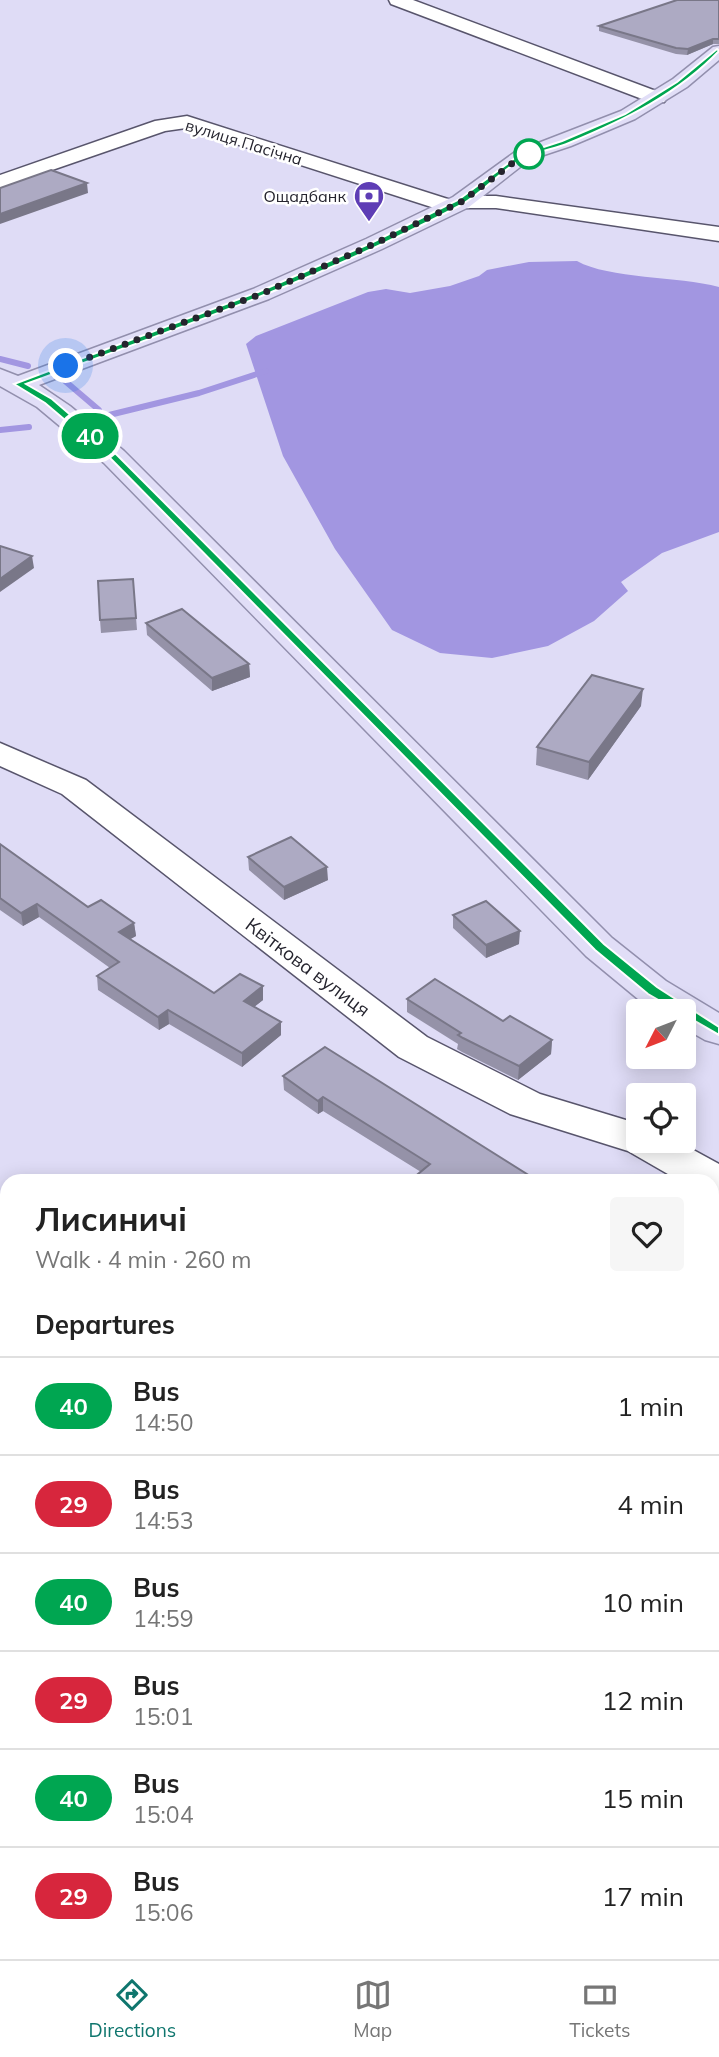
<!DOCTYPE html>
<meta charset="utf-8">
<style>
:root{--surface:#fff;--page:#f6f6f6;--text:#222;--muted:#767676;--line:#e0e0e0;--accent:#0f766e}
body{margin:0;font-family:Mulish,sans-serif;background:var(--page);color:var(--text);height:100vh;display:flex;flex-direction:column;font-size:26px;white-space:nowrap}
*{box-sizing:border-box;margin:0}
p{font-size:23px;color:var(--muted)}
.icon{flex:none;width:38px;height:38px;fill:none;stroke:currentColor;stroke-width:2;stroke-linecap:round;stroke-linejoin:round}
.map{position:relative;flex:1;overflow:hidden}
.sheet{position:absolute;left:0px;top:1174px;width:719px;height:786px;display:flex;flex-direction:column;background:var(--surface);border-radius:21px 21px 0 0;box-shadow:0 4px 18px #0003}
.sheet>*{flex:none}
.badge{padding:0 14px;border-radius:23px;font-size:24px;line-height:46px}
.needle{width:46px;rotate:228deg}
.tools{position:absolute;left:626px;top:999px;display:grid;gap:14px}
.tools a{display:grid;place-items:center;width:70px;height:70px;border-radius:7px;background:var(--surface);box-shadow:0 4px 18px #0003;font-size:35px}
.you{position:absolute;width:35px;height:35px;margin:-18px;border:5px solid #fff;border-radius:50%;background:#1a73e8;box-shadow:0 0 0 10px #1a73e833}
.map>.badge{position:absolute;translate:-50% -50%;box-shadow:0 0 0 4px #fff}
h2{padding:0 35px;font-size:26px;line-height:63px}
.round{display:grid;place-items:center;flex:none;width:74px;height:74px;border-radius:7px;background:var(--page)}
.headline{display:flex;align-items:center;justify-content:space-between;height:119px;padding:0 35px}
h1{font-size:33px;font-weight:700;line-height:52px}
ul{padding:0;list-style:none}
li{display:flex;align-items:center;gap:21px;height:98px;padding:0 35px;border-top:2px solid var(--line)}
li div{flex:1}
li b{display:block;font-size:26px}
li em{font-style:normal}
li .badge{min-width:77px;font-weight:700;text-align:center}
.tabs{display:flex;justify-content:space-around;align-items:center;height:98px;border-top:2px solid var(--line);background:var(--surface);font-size:19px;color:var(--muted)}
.tabs a{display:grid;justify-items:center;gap:4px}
.tabs .on{color:var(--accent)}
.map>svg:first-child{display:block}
.water{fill:#a296e1}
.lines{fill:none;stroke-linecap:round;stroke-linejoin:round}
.stream{stroke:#a296e1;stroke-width:6}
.minor-casing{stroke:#58556c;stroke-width:3}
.major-casing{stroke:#928fad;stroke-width:3}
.minor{fill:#fff;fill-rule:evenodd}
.major{fill:#e1def7;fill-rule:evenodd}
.wall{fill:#9592a8}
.shaded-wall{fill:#797788}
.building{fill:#adaac3;stroke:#797788;stroke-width:2}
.line{fill:#00a651;stroke:#fff;stroke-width:2}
.walk{stroke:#25242e;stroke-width:7;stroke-dasharray:0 12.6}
.stop-dot{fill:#fff;stroke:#00a651;stroke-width:3.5}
.labels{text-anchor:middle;stroke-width:5;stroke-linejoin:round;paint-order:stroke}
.far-street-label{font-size:16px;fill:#25242e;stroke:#fff}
.far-poi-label{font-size:16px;fill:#25242e;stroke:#fff;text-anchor:end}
.street-label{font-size:19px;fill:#25242e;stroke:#fff}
</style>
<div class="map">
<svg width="719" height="1959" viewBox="0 0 719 1959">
<rect width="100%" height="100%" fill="#dfdcf6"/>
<path class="water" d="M577 261C609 279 678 276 719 287V532L662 553 621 582 628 591 594 621 548 646 492 658 440 653 392 630 335 549 283 456 246 344 256 336 368 292 386 289 410 293 450 286 479 276 487 270 529 262Z"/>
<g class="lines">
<path class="stream" d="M0 359 28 366
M65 381 99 410 101 417 199 393 266 371
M0 430 29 427"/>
<g class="minor-casing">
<path id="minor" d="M389 0H413L664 94 667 98 664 102H650L391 4Z
M187 116 451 200 461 196H496L719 227V241L496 208H460L450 213 186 128 165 131 0 188V175L155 121Z
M0 743 86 780 427 1037 540 1094 639 1124V1141H677L719 1164V1200L712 1198V1181H680L628 1151 510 1114 399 1057 62 794 0 766Z
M0 1251 7 1253V1291L0 1289Z
M719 1354V1400L712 1402V1356Z
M0 1910 7 1912V1953H272L269 1959H0Z"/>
</g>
<g class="major-casing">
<path id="major" d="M719 46V60L687 87 635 119 571 146 529 160 469 207 382 249 269 299 39 385 70 406 124 451 612 938 666 981 719 1013V1044L705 1040 684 1028V1012H658L638 999 586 956 104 463 37 407 0 386V369L18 376 253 289 366 239 453 197 515 152 621 111 673 79 713 47Z"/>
</g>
<use href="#minor" class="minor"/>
<use href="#major" class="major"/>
</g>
<path class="wall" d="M719 0V44H713L687 55 676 54 599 31V26L660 6Z
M133 579 137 630 101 633 100 620Z
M146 623 249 664 250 677 212 691 147 635Z
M641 706 588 780 536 765 537 747Z
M0 844 88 907 134 923 136 936 130 939 214 993 263 986V1000L254 1007 281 1035 242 1067 169 1024 159 1030 98 990 97 976 110 968 39 917 23 926 0 910Z
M248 857 328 880 284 900 249 870Z
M453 915 519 944 486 958 453 928Z
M407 999 503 1021 552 1040 551 1054 518 1080 462 1052 457 1049 458 1044 407 1012Z
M283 1076 538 1181H412V1179L421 1172 323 1111 318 1114 284 1090Z
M719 1657V1737L712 1731V1664Z
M7 1793V1821H6L3 1808Z"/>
<path class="shaded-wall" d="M713 39V44L687 55 688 49Z
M87 183 88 193 0 224V214Z
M32 556 34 568 0 592V579Z
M249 664 250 677 212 691V678Z
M643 689 641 706 588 780 589 762Z
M327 867 328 880 284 900V887Z
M37 904 39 917 23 926 21 913Z
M134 923 136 936 120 945 119 932Z
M520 931 519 944 486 958V945Z
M263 986V1000L245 1014 244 1001Z
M168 1010 169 1024 159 1030 158 1017Z
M281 1022V1035L242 1067V1053Z
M552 1040 551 1054 518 1080 519 1066Z
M323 1097V1111L318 1114V1101Z
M719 1264V1275L712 1283V1272Z"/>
<path class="building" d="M677 0H719V39H713L688 49 676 48 599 26Z
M51 170 87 183 0 214V188Z
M0 546 32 556 0 579Z
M133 579 136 618 100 620 98 581Z
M182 609 249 664 212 678 146 623Z
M592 675 643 689 589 762 537 747Z
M291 837 327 867 284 887 248 857Z
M0 844 88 907 101 900 134 923 119 932 214 993 240 974 263 986 244 1001 281 1022 242 1053 168 1010 158 1017 97 976 119 962 37 904 21 913 0 898Z
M486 901 520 931 486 945 453 915Z
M435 979 503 1021 510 1016 552 1040 519 1066 463 1038 458 1035 461 1033 407 999Z
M325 1047 538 1181H415L412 1179 430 1164 323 1097 318 1101 283 1076Z
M712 1254 719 1258V1264L712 1272Z
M719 1657V1721L712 1716V1664Z
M7 1793V1809L3 1808Z"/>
<path class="line" d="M717 49 719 51C679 93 625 120 569 143 555 149 538 151 524 158 501 170 484 192 461 205 322 279 173 330 26 384L52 399 117 455 604 944 657 987 719 1027V1035L648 994 595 950 111 459 45 403 14 384 258 292 371 243 458 200 519 155 562 141 625 114 677 82Z"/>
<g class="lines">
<path class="walk" d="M66 366 261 294 374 244 461 202 522 156 529 154"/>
</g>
<defs>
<g id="bank-pin" transform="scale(1.575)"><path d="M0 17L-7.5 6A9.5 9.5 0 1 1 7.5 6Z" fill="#5e3db5" stroke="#fff"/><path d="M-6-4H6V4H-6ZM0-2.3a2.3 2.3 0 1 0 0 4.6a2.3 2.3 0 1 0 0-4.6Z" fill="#fff"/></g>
</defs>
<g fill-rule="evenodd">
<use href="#bank-pin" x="369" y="196"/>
</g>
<circle class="stop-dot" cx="529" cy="154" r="14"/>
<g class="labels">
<g class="far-street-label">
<text transform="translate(244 142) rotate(17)" y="6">вулиця Пасічна</text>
</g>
<g class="far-poi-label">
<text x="346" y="202">Ощадбанк</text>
</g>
<g class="street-label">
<text transform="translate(308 967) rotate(37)" y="7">Квіткова вулиця</text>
</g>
</g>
</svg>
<div class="tools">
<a><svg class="needle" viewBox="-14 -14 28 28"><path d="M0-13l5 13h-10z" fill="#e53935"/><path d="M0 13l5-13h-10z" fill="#767676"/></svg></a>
<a><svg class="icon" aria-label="locate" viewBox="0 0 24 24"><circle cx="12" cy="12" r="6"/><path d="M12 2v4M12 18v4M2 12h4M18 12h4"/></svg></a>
</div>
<div class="you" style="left:66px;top:366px"></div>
<b class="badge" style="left:90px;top:436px;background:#00a651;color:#fff">40</b>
<section class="sheet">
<div class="headline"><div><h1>Лисиничі</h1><p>Walk · 4 min · 260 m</p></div><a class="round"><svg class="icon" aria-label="heart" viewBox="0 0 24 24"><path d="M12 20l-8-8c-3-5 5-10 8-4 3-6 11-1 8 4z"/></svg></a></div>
<h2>Departures</h2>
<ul>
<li><span class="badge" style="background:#00a651;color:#fff">40</span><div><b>Bus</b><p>14:50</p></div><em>1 min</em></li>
<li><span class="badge" style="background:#d7263d;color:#fff">29</span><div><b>Bus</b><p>14:53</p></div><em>4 min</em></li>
<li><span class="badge" style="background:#00a651;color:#fff">40</span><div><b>Bus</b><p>14:59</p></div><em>10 min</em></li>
<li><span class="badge" style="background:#d7263d;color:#fff">29</span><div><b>Bus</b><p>15:01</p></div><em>12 min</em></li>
<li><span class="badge" style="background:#00a651;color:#fff">40</span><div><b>Bus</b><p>15:04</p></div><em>15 min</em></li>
<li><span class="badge" style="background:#d7263d;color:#fff">29</span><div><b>Bus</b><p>15:06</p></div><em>17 min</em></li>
</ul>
</section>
</div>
<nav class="tabs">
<a class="on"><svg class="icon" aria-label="directions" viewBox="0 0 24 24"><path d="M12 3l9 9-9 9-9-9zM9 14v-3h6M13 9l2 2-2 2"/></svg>Directions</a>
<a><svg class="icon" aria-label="map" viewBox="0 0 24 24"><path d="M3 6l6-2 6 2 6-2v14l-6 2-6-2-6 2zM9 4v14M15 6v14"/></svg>Map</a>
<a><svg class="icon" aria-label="tickets" viewBox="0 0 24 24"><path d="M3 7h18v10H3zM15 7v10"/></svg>Tickets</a>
</nav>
